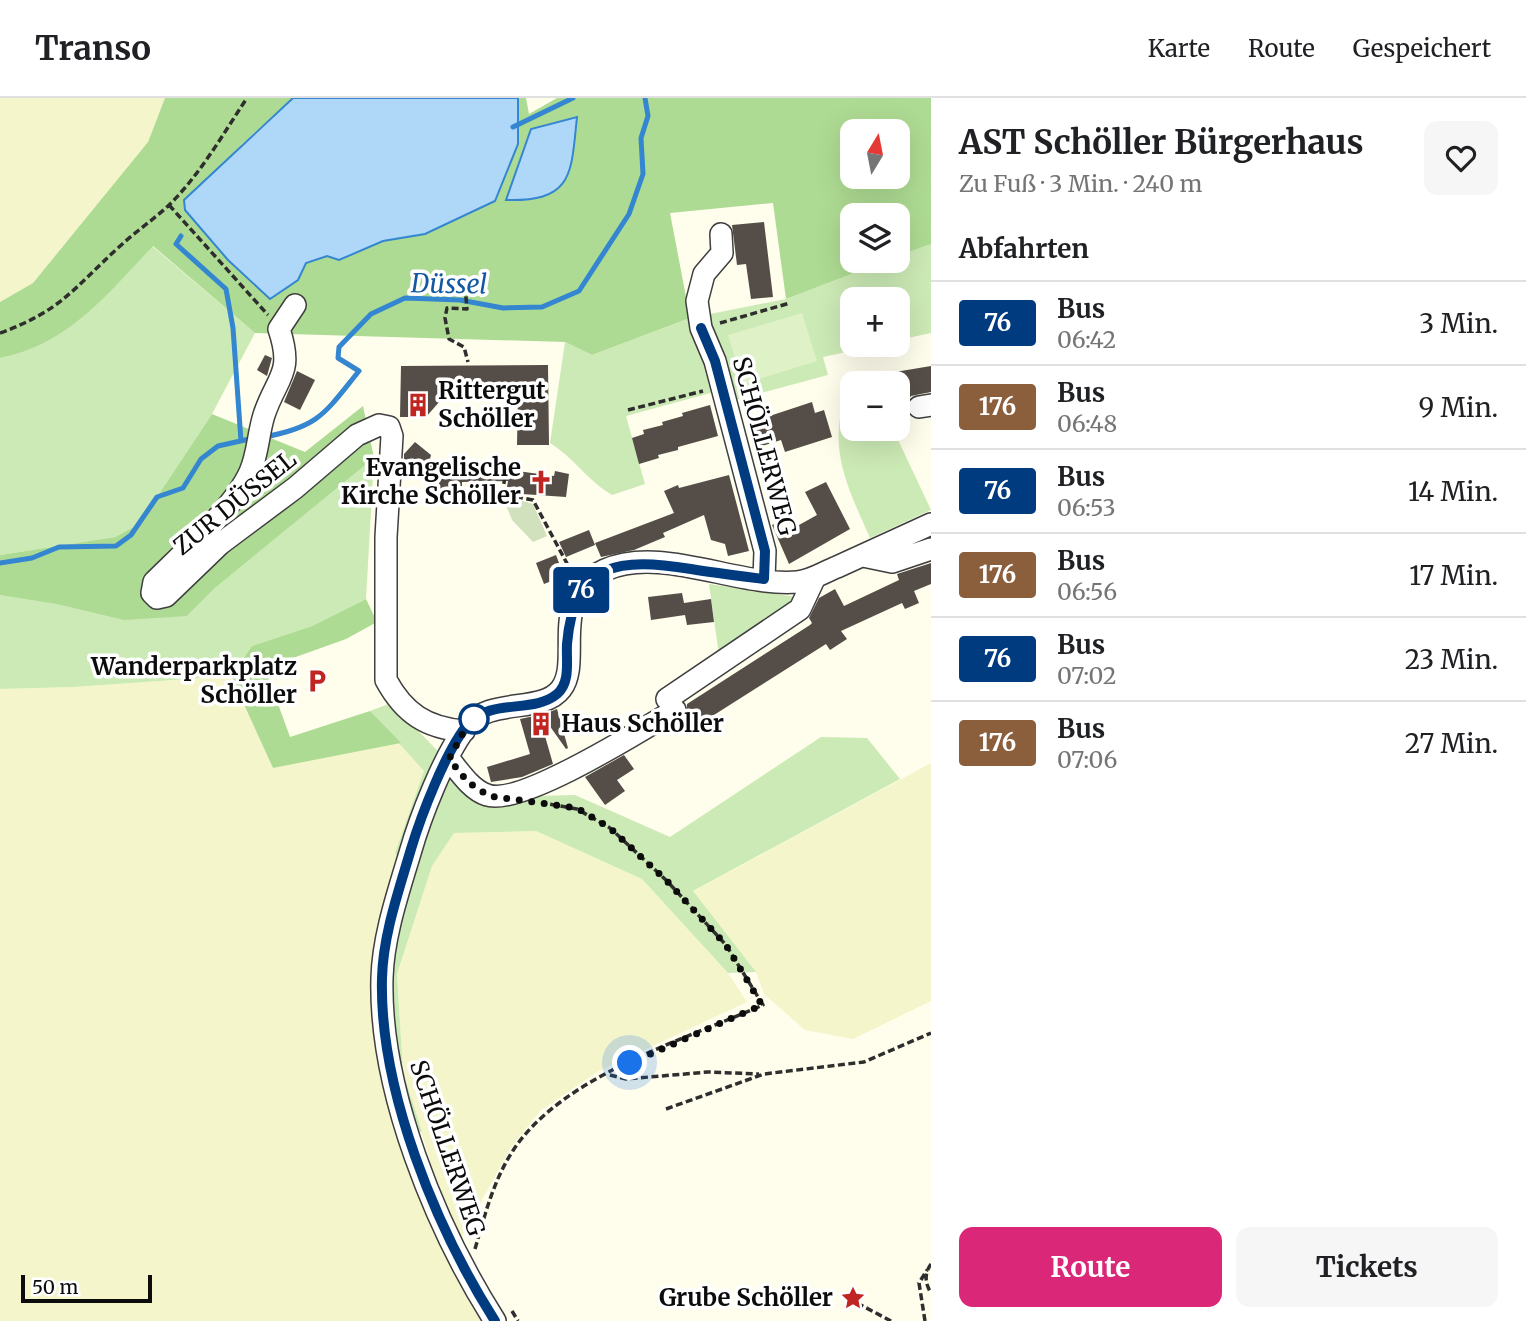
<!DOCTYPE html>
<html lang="de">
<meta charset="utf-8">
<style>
:root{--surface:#fff;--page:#f6f6f6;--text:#202124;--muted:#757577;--line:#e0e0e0;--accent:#db2777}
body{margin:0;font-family:Merriweather,serif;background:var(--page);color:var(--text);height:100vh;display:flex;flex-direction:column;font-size:26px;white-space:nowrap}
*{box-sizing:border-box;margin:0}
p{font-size:23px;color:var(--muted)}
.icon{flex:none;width:38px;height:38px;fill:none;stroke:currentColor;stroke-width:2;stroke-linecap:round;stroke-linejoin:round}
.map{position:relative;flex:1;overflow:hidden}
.drawer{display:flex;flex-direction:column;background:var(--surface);width:595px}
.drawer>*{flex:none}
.badge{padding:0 14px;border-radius:5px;font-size:24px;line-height:46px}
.needle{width:46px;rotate:10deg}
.buttons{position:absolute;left:840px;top:21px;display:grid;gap:14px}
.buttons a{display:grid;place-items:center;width:70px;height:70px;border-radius:14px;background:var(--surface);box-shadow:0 7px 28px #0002;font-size:35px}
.scale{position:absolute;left:21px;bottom:18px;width:131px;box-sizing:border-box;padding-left:7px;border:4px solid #0c0c0c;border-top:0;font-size:19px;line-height:24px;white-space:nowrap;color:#0c0c0c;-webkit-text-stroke:5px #fff;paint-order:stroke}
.you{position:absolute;width:35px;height:35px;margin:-18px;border:5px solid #fff;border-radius:50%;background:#1a73e8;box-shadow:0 0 0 10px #1a73e833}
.map>.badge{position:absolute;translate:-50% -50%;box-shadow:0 0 0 4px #fff}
h2{padding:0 28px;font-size:26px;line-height:63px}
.round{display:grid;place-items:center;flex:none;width:74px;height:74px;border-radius:14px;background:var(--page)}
.overview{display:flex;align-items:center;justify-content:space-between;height:119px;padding:0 28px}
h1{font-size:33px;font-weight:700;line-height:52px}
.cta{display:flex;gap:14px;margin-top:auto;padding:14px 28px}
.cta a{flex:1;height:80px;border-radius:14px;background:var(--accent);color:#fff;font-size:28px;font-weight:700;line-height:80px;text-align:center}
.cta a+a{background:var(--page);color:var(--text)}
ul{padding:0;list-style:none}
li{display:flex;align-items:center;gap:21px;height:84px;padding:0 28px;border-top:2px solid var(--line)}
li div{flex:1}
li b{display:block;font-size:26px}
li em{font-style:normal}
li .badge{min-width:77px;font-weight:700;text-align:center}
header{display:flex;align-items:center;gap:42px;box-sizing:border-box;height:98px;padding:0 35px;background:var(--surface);border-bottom:2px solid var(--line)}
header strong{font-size:33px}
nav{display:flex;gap:38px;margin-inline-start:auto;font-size:24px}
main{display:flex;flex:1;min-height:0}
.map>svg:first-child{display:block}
.farmland{fill:#f5f5cb}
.green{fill:#cceab5}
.forest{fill:#aedb93;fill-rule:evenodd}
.cemetery{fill:#d2e1bd}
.pitch{fill:#dff1c7}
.water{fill:#afd7f8;stroke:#3486d1;stroke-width:2}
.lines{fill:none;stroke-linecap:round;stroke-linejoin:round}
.stream{stroke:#3486d1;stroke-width:5}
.building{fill:#554e48}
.minor-casing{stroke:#3f3f3f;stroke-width:24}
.path{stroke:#2e2e2e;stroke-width:3.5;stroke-dasharray:7 3.5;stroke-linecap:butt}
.minor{stroke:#fff;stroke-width:21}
.line-casing{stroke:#fff;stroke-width:16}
.line{stroke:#003b80;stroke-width:10}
.walk{stroke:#0c0c0c;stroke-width:7;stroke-dasharray:0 12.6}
.stop-dot{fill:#fff;stroke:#003b80;stroke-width:3.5}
.labels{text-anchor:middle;stroke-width:7;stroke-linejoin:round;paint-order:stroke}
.poi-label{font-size:24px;font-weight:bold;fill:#0c0c0c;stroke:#fff;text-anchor:end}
.street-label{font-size:24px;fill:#0c0c0c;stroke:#fff}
.water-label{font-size:26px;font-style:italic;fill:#1358a1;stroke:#fff}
</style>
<header>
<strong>Transo</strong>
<nav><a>Karte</a><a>Route</a><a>Gespeichert</a></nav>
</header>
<main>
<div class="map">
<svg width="931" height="1223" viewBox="0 0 931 1223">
<rect width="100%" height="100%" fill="#fffdec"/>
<path class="farmland" d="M0 0H165L148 44 33 185 0 204Z
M231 578 273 670 401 645 424 673 395 755 400 762 380 964 489 1223H0V591L74 589Z
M931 665V903L853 941 805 932 764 896 756 874 692 794Z
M536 733 642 781 728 875 747 904 597 974 540 1013 510 1051 459 1144 442 1103 403 974 397 876 432 768 454 735Z"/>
<path class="green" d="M931 146V235L898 242V201H852V247H878L823 259 828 277 731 303 714 294 626 318 645 386 612 397C587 382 574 360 550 345L565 244 592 257 690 220 786 201 886 163H898V158Z
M152 148 255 235 212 316 139 426 115 439 0 457V260C70 246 106 197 152 148Z
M852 318V331H893L931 412 870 440C853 401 833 364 840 321Z
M374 360 366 501 312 528 252 548 231 578 74 589 0 591V497L187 518 215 490Z
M709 486 796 499 797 503 719 557Z
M391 605 468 684 499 699 575 697 670 739 821 639 867 640 900 681 693 793 756 874 728 875 642 781 536 733 454 735 432 768 397 876 403 974 422 1034 415 1033 397 976 390 912 400 762 395 755 424 673 370 613Z"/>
<path class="forest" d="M165 0H293L242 46 185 112 228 162 270 201 298 182 306 165 327 158 339 162 383 143 425 136 495 103 518 46V0H526L529 16 557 0H931V146L898 158V117H852V163H886L786 201 773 105 670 115 690 220 592 257 565 244 255 235 153 148C106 197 70 246 0 260V204L33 185 148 44ZM852 33H898V79H852Z
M363 308 374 360 215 490 187 518 124 522 57 506 0 497V457L115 439 139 426 212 316 305 354Z
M366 501 377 524 346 541 265 570 290 639 370 613 401 645 273 670 231 578 252 548 312 528Z"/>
<path class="cemetery" d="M502 397 533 406 547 438 533 444 512 422Z"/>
<path class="pitch" d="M802 215 817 263 743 286 728 237Z"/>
<path class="water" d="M293 0H518V46L495 103 425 136 383 143 339 162 327 158 306 165 298 182 270 201 228 162 185 112 184 102Z
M577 19C571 75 574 104 506 102L531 31Z"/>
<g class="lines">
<path class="stream" d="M513 29 573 0
M181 138 176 146 226 191 233 230 241 343
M264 339C319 329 325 315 359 273L338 260 339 249 371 216 405 200 460 202 503 210 542 209 579 193 629 116 643 76 641 40 648 18 645 0
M0 465 32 460 59 449 116 448 131 437 157 399 183 390 201 361 218 348 254 340"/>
</g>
<path class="building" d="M764 124 773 199 751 201 746 166 737 167 732 127Z
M265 257 272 260 267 278 257 272Z
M548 267 549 347H517L518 293 447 295 426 319H400L401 268Z
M931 268V294L911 298 907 305 898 307V285H872L871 278Z
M297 273 315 282 300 312 284 304Z
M812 304 815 315 824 312 832 339 785 354 781 342 759 349 751 324Z
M710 307 718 338 678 349V352L658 357 659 360 639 366 632 340 644 336 643 332 663 327 662 324 683 318 682 315Z
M415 344 431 357 430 361 554 378 555 373 569 376 566 399 522 396 523 391 507 389 508 383 462 384V388H452V394H439V371L420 376 404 362V356Z
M729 377 749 453 728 458 725 446 711 442 704 417 663 435 665 439 634 452 601 459 595 445 674 415 664 393 678 387 679 390Z
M826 384 850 431 789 466 772 427 786 421 790 432 817 417 805 394Z
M589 432 595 447 566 459 559 444Z
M556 457 564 478 544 486 536 465Z
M931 465V486L914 493 919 505 905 511 902 505 841 533 847 541 830 552 826 546 684 636 677 626 687 618V606L810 527 812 525 809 520 819 500 835 491 844 508 899 482 897 476Z
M682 495 684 505 711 501 714 524 687 527 685 517 651 522 648 499Z
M557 611 568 650 566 651 542 617Z
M539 617 553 666 522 679 491 684 487 669 530 656 520 621Z
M624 657 634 671 617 682 625 693 605 707 585 679Z"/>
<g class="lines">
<g class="minor-casing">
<path id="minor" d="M721 136 722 155 704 176 697 203 701 230 715 263 765 453 764 481
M295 207 279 231C294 276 277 278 264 317 258 336 258 356 250 374 234 410 182 456 154 484L152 495 157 500 166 498 220 446 295 390 357 337 379 327 389 329 392 338 386 439V582C404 615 426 630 464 633
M919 309 931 307
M863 458 892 464 931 451
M667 601 800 511 815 479
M449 661C459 673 471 692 487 697 520 709 643 631 675 612
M495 1223C436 1130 379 992 382 880 383 839 398 795 410 755 420 720 444 657 467 628 490 599 542 616 561 591 583 563 547 499 605 472 661 447 738 489 797 484 811 483 824 474 837 469 868 455 900 440 931 426"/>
</g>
<path class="path" d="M169 107 268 217
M465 188 467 211 447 210 445 220 449 241 464 249 468 264
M720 225 790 205
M0 235C61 213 74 190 119 149 135 134 153 122 168 108 200 77 223 36 247 0
M628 312 703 293
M505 379 502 396 533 402 571 473
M610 977 626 981 708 974 759 976
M666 1011 764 976 864 964 931 935
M475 1151C485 1116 494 1081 514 1051 564 977 684 942 763 907L726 847 667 783 610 730 577 711 543 705
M931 1166C924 1176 925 1185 931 1195
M857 1205 891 1223
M512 1213 518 1223
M925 1223 919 1185 927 1172"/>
<use href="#minor" class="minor"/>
</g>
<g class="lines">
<g class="line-casing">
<path id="line" d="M495 1223C436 1130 379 992 382 880 383 837 399 792 411 751 421 718 446 652 468 626 491 600 533 616 557 596 571 584 566 562 567 546 574 462 621 460 691 471 715 475 740 478 764 481L765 453 715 263 701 230"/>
</g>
<use href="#line" class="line"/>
<path class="walk" d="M474 621 476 619 464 633 449 661 468 684 489 698 577 710 610 730 667 783 726 847 762 907 630 965"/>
</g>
<defs>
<g id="building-bare" transform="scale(1.89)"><path d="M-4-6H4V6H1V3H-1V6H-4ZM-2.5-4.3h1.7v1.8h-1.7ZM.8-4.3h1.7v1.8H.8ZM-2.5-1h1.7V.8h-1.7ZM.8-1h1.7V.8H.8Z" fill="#c02521" stroke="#fff" stroke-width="2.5" paint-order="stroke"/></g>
<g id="church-bare" transform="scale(1.89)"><path d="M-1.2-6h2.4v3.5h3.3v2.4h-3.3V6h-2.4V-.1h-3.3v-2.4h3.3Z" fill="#c02521" stroke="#fff" stroke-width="2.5" paint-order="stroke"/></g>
<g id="parking-bare" transform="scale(1.89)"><path d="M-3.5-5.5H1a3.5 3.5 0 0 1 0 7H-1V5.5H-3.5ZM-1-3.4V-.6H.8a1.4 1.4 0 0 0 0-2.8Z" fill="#c02521" stroke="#fff" stroke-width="2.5" paint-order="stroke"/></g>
<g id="sight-bare" transform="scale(1.89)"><path d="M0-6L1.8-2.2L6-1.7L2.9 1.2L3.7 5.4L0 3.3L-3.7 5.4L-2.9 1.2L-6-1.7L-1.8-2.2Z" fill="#c02521" stroke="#fff" stroke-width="2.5" paint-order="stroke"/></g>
</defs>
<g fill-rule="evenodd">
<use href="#building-bare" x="418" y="307"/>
<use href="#church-bare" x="541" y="384"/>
<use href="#parking-bare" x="317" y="583"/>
<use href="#building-bare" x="541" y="626"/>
<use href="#sight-bare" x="853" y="1200"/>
</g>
<circle class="stop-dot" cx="474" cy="621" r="14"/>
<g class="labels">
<g class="poi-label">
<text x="438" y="301" text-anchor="start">Rittergut<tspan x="438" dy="28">Schöller</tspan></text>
<text x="521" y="378">Evangelische<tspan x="521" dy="28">Kirche Schöller</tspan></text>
<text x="297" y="577">Wanderparkplatz<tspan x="297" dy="28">Schöller</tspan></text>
<text x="561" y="634" text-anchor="start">Haus Schöller</text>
<text x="833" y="1208">Grube Schöller</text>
</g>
<g class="street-label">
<text transform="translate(764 348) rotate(75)" y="8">SCHÖLLERWEG</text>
<text transform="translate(235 405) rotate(-39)" y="8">ZUR DÜSSEL</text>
<text transform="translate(447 1050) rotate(71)" y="8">SCHÖLLERWEG</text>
</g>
<g class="water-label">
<text transform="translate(449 186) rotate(1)" y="9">Düssel</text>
</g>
</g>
</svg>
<div class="buttons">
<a><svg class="needle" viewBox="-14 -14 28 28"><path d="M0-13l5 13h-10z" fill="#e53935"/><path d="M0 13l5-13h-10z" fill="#757577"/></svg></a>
<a><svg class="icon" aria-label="layers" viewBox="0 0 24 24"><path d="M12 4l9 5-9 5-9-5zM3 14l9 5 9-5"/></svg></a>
<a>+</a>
<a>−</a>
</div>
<div class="scale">50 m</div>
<div class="you" style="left:630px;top:965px"></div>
<b class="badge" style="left:581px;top:492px;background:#003b80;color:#fff">76</b>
</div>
<section class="drawer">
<div class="overview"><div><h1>AST Schöller Bürgerhaus</h1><p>Zu Fuß · 3 Min. · 240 m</p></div><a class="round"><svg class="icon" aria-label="heart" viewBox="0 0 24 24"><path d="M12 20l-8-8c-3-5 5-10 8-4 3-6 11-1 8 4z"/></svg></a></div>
<h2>Abfahrten</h2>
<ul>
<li><span class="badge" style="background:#003b80;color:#fff">76</span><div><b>Bus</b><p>06:42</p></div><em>3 Min.</em></li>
<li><span class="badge" style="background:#8b5e3c;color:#fff">176</span><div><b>Bus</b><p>06:48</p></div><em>9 Min.</em></li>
<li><span class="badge" style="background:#003b80;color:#fff">76</span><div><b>Bus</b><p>06:53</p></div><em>14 Min.</em></li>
<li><span class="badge" style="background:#8b5e3c;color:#fff">176</span><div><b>Bus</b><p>06:56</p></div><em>17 Min.</em></li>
<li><span class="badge" style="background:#003b80;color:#fff">76</span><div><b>Bus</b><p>07:02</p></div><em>23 Min.</em></li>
<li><span class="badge" style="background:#8b5e3c;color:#fff">176</span><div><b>Bus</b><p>07:06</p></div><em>27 Min.</em></li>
</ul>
<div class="cta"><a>Route</a><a>Tickets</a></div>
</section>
</main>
